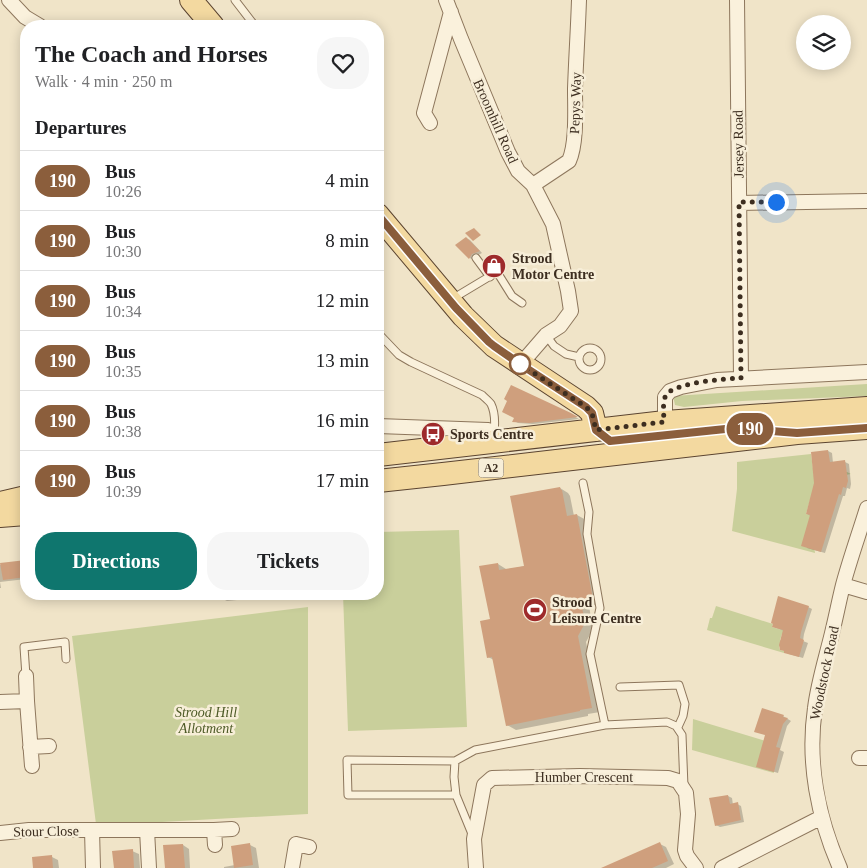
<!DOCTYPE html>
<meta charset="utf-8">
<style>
:root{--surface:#fff;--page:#f6f6f6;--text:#202124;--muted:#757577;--line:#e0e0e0;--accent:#0f766e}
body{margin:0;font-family:Georgia,serif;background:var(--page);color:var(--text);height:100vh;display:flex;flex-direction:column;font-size:19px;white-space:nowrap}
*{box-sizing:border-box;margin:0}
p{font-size:16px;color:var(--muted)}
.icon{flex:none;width:28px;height:28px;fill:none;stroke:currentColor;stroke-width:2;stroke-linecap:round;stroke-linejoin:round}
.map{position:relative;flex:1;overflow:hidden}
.details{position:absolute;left:20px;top:20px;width:364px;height:580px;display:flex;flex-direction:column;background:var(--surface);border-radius:20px;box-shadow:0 2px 12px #0003}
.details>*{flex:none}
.badge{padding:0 10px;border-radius:16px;font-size:18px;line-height:32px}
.fabs{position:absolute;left:796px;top:15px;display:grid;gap:10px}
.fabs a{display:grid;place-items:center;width:55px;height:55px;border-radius:50%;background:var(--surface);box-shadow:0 2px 12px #0003;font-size:25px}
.you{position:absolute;width:25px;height:25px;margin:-12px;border:4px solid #fff;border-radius:50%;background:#1a73e8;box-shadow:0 0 0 8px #1a73e833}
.map>.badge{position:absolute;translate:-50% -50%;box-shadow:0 0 0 2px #fff}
h2{padding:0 15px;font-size:19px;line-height:45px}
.round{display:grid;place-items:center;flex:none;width:52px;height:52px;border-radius:20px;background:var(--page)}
.summary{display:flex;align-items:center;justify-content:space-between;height:85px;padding:0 15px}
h1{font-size:24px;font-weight:600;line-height:38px}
.action{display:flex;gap:10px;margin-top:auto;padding:10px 15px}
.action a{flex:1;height:58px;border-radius:20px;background:var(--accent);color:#fff;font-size:20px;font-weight:600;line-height:58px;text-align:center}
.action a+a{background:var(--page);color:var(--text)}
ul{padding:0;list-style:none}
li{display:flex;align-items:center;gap:15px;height:60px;padding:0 15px;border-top:1px solid var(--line)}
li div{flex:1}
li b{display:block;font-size:19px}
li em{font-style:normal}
li .badge{min-width:55px;font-weight:700;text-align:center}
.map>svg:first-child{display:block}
.green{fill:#c9cf9b}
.shadow{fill:#0003}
.building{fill:#cf9f7d}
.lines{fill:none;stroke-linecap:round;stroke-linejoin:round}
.lane-casing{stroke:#8d765c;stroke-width:9}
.street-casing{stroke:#8d765c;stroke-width:16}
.primary-casing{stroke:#5b4430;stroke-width:24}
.lane{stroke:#faf1dc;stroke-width:7}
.street{stroke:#faf1dc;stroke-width:14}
.primary{stroke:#f3d9a0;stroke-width:22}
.line-casing{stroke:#fff;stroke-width:11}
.line{stroke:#8b5e3c;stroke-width:8}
.walk{stroke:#3d2e20;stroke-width:5;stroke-dasharray:0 9}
.stop-dot{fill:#fff;stroke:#8b5e3c;stroke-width:2.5}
.labels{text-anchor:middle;stroke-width:5;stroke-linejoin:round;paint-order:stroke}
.shield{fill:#f7eed8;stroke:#756857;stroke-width:1}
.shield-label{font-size:12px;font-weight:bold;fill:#3d2e20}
.street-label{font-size:14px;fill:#3d2e20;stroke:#f7eed8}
.poi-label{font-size:14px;font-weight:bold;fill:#3d2e20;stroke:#f7eed8;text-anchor:start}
.park-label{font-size:14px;font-style:italic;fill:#4d5a26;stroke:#f7eed8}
</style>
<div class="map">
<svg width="867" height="868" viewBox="0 0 867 868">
<rect width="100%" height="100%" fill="#f0e4c8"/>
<path class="green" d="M867 384V396L742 401 684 407 675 405 673 396Z
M811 454 814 476 847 472 851 474 845 475 810 500 806 514 810 515 815 553 732 531 737 489V462Z
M459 530 467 727 348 731 343 594H378V532Z
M716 606 773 624 772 627 785 631 782 634 780 640 782 641 779 647 780 650 784 651V653L707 630 710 618H712Z
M308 607V814L126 824H96L72 636Z
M693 719 769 742 774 773 692 750Z"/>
<path class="shadow" d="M466 238 470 240 482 253 476 256 474 261 470 258 457 245Z
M570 414 579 419 533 424 518 423 514 421Z
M828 451 832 453 833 463 845 462 849 464 851 484 850 489 847 488 845 496H843L825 553 807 548 811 516 807 514Z
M560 488 568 493 570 496 574 516 577 515 586 520 601 604 589 606 593 629 586 642 600 712 588 714V716L516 730 507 725 494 660 488 657 491 620 498 564 506 569V570L525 566Z
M26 561V579L0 582 1 588H0V565Z
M224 594H237V600L227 601 225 600Z
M808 607 812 609 804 634 803 641 808 643 803 658 789 654 784 631 774 627Z
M783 716 791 721 787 726 780 750 784 752 778 773 761 768Z
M728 796 732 798 733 805 737 804 741 806 744 822 720 827 716 825Z
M660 844 666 847 674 864 666 868H621Z
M183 845 189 849 190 868H166Z
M250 845 256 848 259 868H224V867L235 865Z
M132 851 139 854 140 868H115Z
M52 857 58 860 59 868H34Z"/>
<path class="building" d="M474 228 481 235 473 241 465 233Z
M466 237 480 251 472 254 469 259 455 245Z
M511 385 571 413 578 417 529 423 512 422 514 418 502 412 507 401 504 399Z
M828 450 830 462 845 460 848 481 846 488 843 487 841 495 839 494 821 552 801 546 810 515 806 514 814 483 811 452Z
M560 487 561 490H562L567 516 577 514 593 599 581 602 585 623 578 636 592 708 580 710V711L506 726 492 657 487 658 480 621 490 619 479 566 498 563 499 570 524 566 510 496Z
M26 560V577L3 580 0 563Z
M778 596 809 606 801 632 800 638 804 640 799 657 784 653V651L780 650 779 645 783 630 772 627 773 624 771 623Z
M762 708 784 715 783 717 788 718 783 724 776 747 780 748 774 772 756 767 765 735 754 732Z
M728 795 730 804 738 802 741 820 715 826 709 798Z
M660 842 668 861 652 868H601Z
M250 843 253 865 234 868 231 846Z
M183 844 185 868H165L163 845Z
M133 849 134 868H114L112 851Z
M52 855 53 868H33L32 857Z"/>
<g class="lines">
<g class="lane-casing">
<path id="lane" d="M235 0 255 26
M476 258 490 277
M452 299 497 272 512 296 522 303
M378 333 399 355 411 362 482 395C485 398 489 401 491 404 495 412 495 424 494 433
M546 335 554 346 566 354 579 357
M579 359a11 11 0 1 1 22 0a11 11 0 1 1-22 0Z
M583 483 589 512 587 534 600 608 590 654 605 725
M26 676 24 647 65 642 66 659
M620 687 679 685 685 704 683 716 678 727
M455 761 347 760 348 795H456
M472 834 456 795 454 777 455 761 475 750 605 725 667 722 676 726 682 735 684 787"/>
</g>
<g class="street-casing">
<path id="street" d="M9 0 25 17 40 26
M446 0 461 39 508 152 518 171 533 185 553 224 568 291 571 311 560 326 546 335 520 365
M737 0 741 378
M430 123 424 113 451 12
M533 185 569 161C577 143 575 109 575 89 576 59 578 30 579 0
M739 203 867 201
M665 422V397L670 391 681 387 717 380 867 372
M378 426 488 430 494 433 496 442
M843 585 867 592
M26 676 27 701
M0 702 27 701 32 766
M30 747 49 746
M859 758H867
M92 830 93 868
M147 830 149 868
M214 830 232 829
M0 833 29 830H214L215 845
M292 868 296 844 309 847
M476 868 474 839 484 785 492 778 580 776 668 778 678 781 686 793 688 814 685 850 687 856 696 868
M722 868 822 817
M840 868C818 818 807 762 815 708 818 683 826 658 832 633 836 617 839 601 843 585 850 559 859 534 867 508"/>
</g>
<g class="primary-casing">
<path id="primary" d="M191 0 213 26
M378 215 463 316 494 346 586 407 592 413 596 430
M378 455 665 422 867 408
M378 481 443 474 797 433 867 428
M0 503 26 497
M0 516 26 514"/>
</g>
<use href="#lane" class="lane"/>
<use href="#street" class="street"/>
<use href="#primary" class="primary"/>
</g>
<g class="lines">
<g class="line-casing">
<path id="line" d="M378 215 456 308 489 342 494 346 520 364 586 407 592 413 596 430 610 441 735 428 797 433 867 428"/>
</g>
<use href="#line" class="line"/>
<path class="walk" d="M520 364 586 407 592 413 596 430 664 422C664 415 662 402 666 395 675 382 726 379 741 378L739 202H776"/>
</g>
<defs>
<g id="shop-disc" transform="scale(1.25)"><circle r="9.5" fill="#9e2a2b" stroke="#f7eed8"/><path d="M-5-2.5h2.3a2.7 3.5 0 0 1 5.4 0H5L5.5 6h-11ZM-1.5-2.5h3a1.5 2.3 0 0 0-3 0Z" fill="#fff"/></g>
<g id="bus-disc" transform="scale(1.25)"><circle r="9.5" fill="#9e2a2b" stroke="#f7eed8"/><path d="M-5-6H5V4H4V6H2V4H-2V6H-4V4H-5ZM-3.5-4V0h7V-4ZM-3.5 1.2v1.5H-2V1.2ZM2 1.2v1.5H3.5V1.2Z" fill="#fff"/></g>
<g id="stadium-disc" transform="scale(1.25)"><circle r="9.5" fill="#9e2a2b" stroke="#f7eed8"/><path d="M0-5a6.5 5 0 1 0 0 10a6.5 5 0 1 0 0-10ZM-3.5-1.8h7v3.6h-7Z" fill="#fff"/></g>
</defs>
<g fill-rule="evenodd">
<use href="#shop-disc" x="494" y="266"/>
<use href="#bus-disc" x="433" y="434"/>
<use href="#stadium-disc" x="535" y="610"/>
</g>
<circle class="stop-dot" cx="520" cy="364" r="10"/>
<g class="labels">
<rect class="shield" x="478.5" y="458.5" width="25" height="19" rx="4"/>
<g class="shield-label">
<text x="491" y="472">A2</text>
</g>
<g class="street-label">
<text transform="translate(575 103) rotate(-88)" y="5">Pepys Way</text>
<text transform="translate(496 121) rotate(66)" y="5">Broomhill Road</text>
<text transform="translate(738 144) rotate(-91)" y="5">Jersey Road</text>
<text transform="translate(824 673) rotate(-78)" y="5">Woodstock Road</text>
<text x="584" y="782">Humber Crescent</text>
<text transform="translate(46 831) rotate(-1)" y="5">Stour Close</text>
</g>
<g class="poi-label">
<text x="512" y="263">Strood<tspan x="512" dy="16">Motor Centre</tspan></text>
<text x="450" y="439">Sports Centre</text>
<text x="552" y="607">Strood<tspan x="552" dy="16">Leisure Centre</tspan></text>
</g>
<g class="park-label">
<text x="206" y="717">Strood Hill<tspan x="206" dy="16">Allotment</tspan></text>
</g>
</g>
</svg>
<div class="fabs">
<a><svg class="icon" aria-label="layers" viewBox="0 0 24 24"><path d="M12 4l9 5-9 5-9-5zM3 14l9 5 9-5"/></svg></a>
</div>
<div class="you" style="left:776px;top:202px"></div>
<b class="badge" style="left:750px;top:429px;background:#8b5e3c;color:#fff">190</b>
<section class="details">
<div class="summary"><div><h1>The Coach and Horses</h1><p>Walk · 4 min · 250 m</p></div><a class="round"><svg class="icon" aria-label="heart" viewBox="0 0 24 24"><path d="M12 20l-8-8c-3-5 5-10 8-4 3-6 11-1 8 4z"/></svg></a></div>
<h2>Departures</h2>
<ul>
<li><span class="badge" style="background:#8b5e3c;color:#fff">190</span><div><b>Bus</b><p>10:26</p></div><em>4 min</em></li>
<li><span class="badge" style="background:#8b5e3c;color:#fff">190</span><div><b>Bus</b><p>10:30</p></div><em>8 min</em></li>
<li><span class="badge" style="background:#8b5e3c;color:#fff">190</span><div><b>Bus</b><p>10:34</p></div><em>12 min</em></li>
<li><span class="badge" style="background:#8b5e3c;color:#fff">190</span><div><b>Bus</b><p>10:35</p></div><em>13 min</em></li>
<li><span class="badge" style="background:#8b5e3c;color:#fff">190</span><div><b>Bus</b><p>10:38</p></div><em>16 min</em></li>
<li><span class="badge" style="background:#8b5e3c;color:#fff">190</span><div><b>Bus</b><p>10:39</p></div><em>17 min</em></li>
</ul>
<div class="action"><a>Directions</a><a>Tickets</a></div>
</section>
</div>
